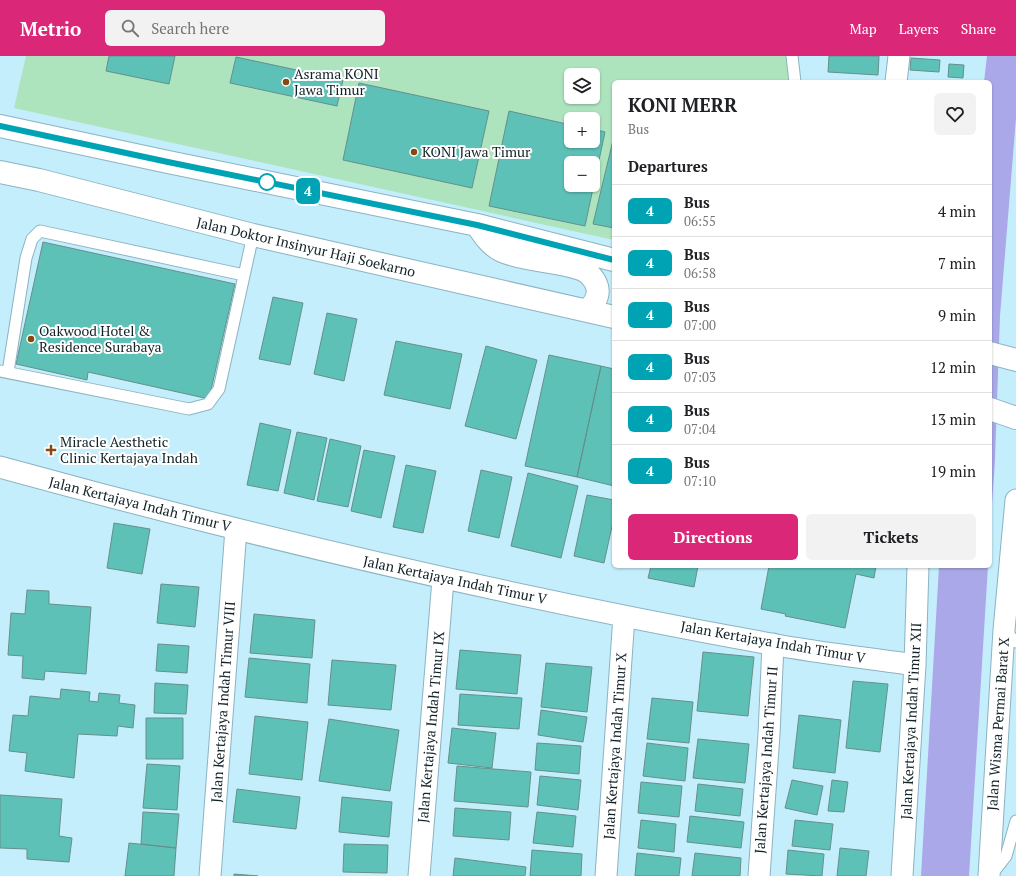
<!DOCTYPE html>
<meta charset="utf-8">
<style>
:root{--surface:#fff;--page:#f2f2f2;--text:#202124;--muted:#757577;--line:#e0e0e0;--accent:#db2777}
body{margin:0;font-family:"PT Serif",serif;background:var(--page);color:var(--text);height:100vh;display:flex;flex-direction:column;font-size:15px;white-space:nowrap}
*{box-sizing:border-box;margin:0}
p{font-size:13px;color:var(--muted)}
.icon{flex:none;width:22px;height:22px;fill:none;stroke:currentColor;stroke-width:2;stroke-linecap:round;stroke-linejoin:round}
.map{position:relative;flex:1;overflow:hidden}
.drawer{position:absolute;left:612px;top:24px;width:380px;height:488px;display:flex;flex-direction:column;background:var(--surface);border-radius:6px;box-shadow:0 1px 3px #0004}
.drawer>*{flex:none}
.badge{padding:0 8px;border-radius:6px;font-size:14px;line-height:26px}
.fabs{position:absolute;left:564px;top:12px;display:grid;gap:8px}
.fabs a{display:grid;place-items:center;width:36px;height:36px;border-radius:6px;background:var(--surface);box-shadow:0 1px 3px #0004;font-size:20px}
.map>.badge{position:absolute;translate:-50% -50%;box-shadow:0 0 0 2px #fff}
h2{padding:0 16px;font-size:15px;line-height:36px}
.round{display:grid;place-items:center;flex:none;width:42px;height:42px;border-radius:6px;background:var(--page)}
.head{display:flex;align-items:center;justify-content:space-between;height:68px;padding:0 16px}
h1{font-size:19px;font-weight:600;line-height:30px}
.cta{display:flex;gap:8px;margin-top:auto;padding:8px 16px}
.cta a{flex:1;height:46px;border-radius:6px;background:var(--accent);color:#fff;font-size:16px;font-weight:600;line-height:46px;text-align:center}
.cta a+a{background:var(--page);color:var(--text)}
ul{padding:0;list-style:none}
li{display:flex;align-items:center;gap:12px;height:52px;padding:0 16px;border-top:1px solid var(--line)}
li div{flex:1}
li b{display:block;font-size:15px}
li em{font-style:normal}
li .badge{min-width:44px;font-weight:700;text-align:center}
header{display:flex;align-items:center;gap:24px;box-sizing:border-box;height:56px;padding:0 20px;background:var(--accent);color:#fff}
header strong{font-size:19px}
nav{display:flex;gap:22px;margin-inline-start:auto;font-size:14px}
.search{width:280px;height:36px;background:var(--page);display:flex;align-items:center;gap:10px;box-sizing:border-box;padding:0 14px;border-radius:6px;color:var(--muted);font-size:15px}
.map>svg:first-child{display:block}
.green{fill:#ade4be;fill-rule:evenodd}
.water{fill:#aba8ea}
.building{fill:#5dc1b8;stroke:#65908b;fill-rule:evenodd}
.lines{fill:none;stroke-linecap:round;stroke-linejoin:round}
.service-casing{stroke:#8bb3c1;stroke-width:13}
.minor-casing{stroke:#8bb3c1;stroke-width:23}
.primary-casing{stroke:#8bb3c1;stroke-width:24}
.service{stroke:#fff;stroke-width:11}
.minor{stroke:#fff;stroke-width:21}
.primary{stroke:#fff;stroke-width:22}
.line-casing{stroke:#fff;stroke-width:9}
.line{stroke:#00a3b4;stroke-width:6}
.poi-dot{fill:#88480f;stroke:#fff;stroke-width:1.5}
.stop-dot{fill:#fff;stroke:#00a3b4;stroke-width:2}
.labels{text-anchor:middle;stroke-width:4;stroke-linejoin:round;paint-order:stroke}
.poi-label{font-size:14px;fill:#122227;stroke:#fff;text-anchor:start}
.street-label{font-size:14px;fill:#122227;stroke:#fff}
</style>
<header>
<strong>Metrio</strong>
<div class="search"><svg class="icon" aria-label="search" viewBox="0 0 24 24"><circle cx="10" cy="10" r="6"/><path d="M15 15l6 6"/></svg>Search here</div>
<nav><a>Map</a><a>Layers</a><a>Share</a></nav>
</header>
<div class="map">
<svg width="1016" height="820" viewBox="0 0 1016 820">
<rect width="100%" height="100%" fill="#c4eefc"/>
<path class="green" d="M26 0H798L793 26H614V184L14 52ZM571 19H593V41H571ZM571 63H593V85H571ZM571 107H593V129H571Z"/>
<path class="water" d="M987 0H1016V62L1000 260 995 404 990 478V26H984Z
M939 510H988L969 820H921Z"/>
<path class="building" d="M109 0H175L169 28 106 15Z
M829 0H879L878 19 828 16Z
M236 1 343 24 337 50 230 27Z
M911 2 940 4 939 16 910 14Z
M949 8 964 9 963 22 948 21Z
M359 27 489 55 472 132 343 104Z
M509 55 571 69V85H593V73L605 76 585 170 489 150ZM571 107H593V129H571Z
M614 80V172L593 168Z
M43 186 235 228 209 343 88 316 87 324 16 308Z
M273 241 303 247 290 309 259 303Z
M327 257 357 263 344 325 314 318Z
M396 285 462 298 450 353 384 339Z
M486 290 537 304 516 383 465 370Z
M549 299 601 310 577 421 525 410Z
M601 310 614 313V430L577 421Z
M260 367 291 374 278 435 247 429Z
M297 376 327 382 314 444 284 437Z
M330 383 361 390 348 451 317 445Z
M364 394 395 400 381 462 351 455Z
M406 409 436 415 423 477 393 471Z
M481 414 512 421 499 482 468 475Z
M528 417 578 430 561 502 511 490Z
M587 439 614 444V461L604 507 574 500Z
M114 467 150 473 142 518 107 512Z
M651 510H698L694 531 648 522Z
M769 510H876L874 522 856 518 845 572 785 560 786 558 761 553Z
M161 528 199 531 195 571 157 567Z
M27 534 49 535V548L91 551 86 618 45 615 44 624 22 622 23 600 8 599 11 557 25 558Z
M254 558 315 564 312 602 250 597Z
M158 588 189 590 187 617 156 615Z
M460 594 521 599 517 638 456 633Z
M703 596 754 601 748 660 697 655Z
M249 602 310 608 307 647 245 641Z
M332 604 396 609 391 654 328 649Z
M546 607 592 611 587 656 541 651Z
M853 625 888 628 880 696 846 692Z
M155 627 188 629 186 658 154 657Z
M61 633 90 636 89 645 98 646 99 637 120 639 119 647 135 649 133 672 118 670 117 680 78 678 74 722 25 715 27 697 9 695 13 659 28 660 30 640 60 643Z
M460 638 522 642 519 673 458 669Z
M652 642 693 646 689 687 647 683Z
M541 654 587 661 583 686 538 679Z
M799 659 841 664 835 717 793 712Z
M255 660 308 666 302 724 249 718Z
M146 662H183V703H146Z
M329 663 399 674 390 735 319 725Z
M452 672 496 677 492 712 448 707Z
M698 683 749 688 745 727 693 722Z
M537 687 581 690 579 718 535 714Z
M647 687 688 692 685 725 643 720Z
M147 708 180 710 177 754 143 752Z
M457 710 531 716 528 751 454 745Z
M540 720 581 724 578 754 537 749Z
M792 724 823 730 817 759 785 752Z
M832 724 848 726 844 756 828 755Z
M641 726 682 730 679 761 638 757Z
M698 728 743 733 740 760 695 755Z
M237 733 300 741 296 773 233 766Z
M0 739 62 743 59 780 72 782 69 806 27 803V793L0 792Z
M342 741 392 746 389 781 339 776Z
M455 752 511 756 509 784 453 780Z
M143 756 179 758 176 792 141 788Z
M537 756 576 760 573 791 533 787Z
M690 760 744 766 741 792 687 786Z
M641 764 676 768 674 796 638 792Z
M795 764 833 768 830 794 792 790Z
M129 787 176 792 174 820H125Z
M344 788 388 789 387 817 343 816Z
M840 792 869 795 866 820H837Z
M532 794 582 798 581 820H530Z
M788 794 824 798 822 820 786 818Z
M637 797 681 802 679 820H635Z
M695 797 741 802 740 820H692Z
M455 802 526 811 525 820H453Z
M234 818 258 820H234Z"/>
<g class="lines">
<g class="service-casing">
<path id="service" d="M792 0 795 26
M0 315 189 353 208 348 219 333 253 179
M8 316 26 202 32 183 40 175 244 219
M1004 574 1016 586
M992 818 1006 800 1016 765"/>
</g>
<g class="minor-casing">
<path id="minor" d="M896 26 899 0
M0 411C254 481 511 541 771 588 819 597 867 602 915 609
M210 820 236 473
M419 820 443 523
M606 820 624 560
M759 820 769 678 773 588
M902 820 915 609 918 510
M989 820 1004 574 1016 444"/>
</g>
<g class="primary-casing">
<path id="primary" d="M0 70 168 106 477 169 614 204
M0 116 39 124 253 179 614 261
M477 169C484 180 491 190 502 195 527 206 560 204 583 214 592 218 600 230 597 240 596 245 591 251 588 255
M990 297 1016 304
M990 353 1016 362"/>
</g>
<use href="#service" class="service"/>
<use href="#minor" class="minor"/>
<use href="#primary" class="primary"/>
</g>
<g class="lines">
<g class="line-casing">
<path id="line" d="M0 70 168 106 477 169 614 204"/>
</g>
<use href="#line" class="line"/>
</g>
<g class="poi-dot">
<circle cx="286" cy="26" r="4"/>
<circle cx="414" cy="96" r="4"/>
<circle cx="31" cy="283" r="4"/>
<path d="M49 388h4v4h4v4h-4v4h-4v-4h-4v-4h4z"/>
</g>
<circle class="stop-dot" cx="267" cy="126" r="8"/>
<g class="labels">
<g class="poi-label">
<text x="294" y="23">Asrama KONI<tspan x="294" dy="16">Jawa Timur</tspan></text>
<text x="422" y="101">KONI Jawa Timur</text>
<text x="39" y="280">Oakwood Hotel &amp;<tspan x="39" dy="16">Residence Surabaya</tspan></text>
<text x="60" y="391">Miracle Aesthetic<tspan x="60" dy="16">Clinic Kertajaya Indah</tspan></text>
</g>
<g class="street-label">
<text transform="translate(306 191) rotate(13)" y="5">Jalan Doktor Insinyur Haji Soekarno</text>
<text transform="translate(140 448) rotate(14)" y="5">Jalan Kertajaya Indah Timur V</text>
<text transform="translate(455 524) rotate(12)" y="5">Jalan Kertajaya Indah Timur V</text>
<text transform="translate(773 586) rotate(10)" y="5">Jalan Kertajaya Indah Timur V</text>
<text transform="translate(223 646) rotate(-86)" y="5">Jalan Kertajaya Indah Timur VIII</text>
<text transform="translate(911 665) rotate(-87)" y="5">Jalan Kertajaya Indah Timur XII</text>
<text transform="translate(998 668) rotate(-86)" y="5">Jalan Wisma Permai Barat X</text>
<text transform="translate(431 671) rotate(-85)" y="5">Jalan Kertajaya Indah Timur IX</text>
<text transform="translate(615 690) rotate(-86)" y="5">Jalan Kertajaya Indah Timur X</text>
<text transform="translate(766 704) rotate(-86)" y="5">Jalan Kertajaya Indah Timur II</text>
</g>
</g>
</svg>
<div class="fabs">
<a><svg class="icon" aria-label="layers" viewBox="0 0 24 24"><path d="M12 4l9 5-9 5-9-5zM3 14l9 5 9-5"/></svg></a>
<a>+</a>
<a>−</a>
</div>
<b class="badge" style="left:308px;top:135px;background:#00a3b4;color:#fff">4</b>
<section class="drawer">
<div class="head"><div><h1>KONI MERR</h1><p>Bus</p></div><a class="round"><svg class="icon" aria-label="heart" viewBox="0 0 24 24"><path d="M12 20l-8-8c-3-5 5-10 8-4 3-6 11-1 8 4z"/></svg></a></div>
<h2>Departures</h2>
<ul>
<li><span class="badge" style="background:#00a3b4;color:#fff">4</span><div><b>Bus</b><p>06:55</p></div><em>4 min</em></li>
<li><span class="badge" style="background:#00a3b4;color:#fff">4</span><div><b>Bus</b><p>06:58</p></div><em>7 min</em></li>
<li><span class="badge" style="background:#00a3b4;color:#fff">4</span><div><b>Bus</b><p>07:00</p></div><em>9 min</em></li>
<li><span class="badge" style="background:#00a3b4;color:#fff">4</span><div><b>Bus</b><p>07:03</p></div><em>12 min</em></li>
<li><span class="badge" style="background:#00a3b4;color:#fff">4</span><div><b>Bus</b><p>07:04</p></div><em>13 min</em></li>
<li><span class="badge" style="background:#00a3b4;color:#fff">4</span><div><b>Bus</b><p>07:10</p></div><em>19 min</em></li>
</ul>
<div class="cta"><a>Directions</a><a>Tickets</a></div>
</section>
</div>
